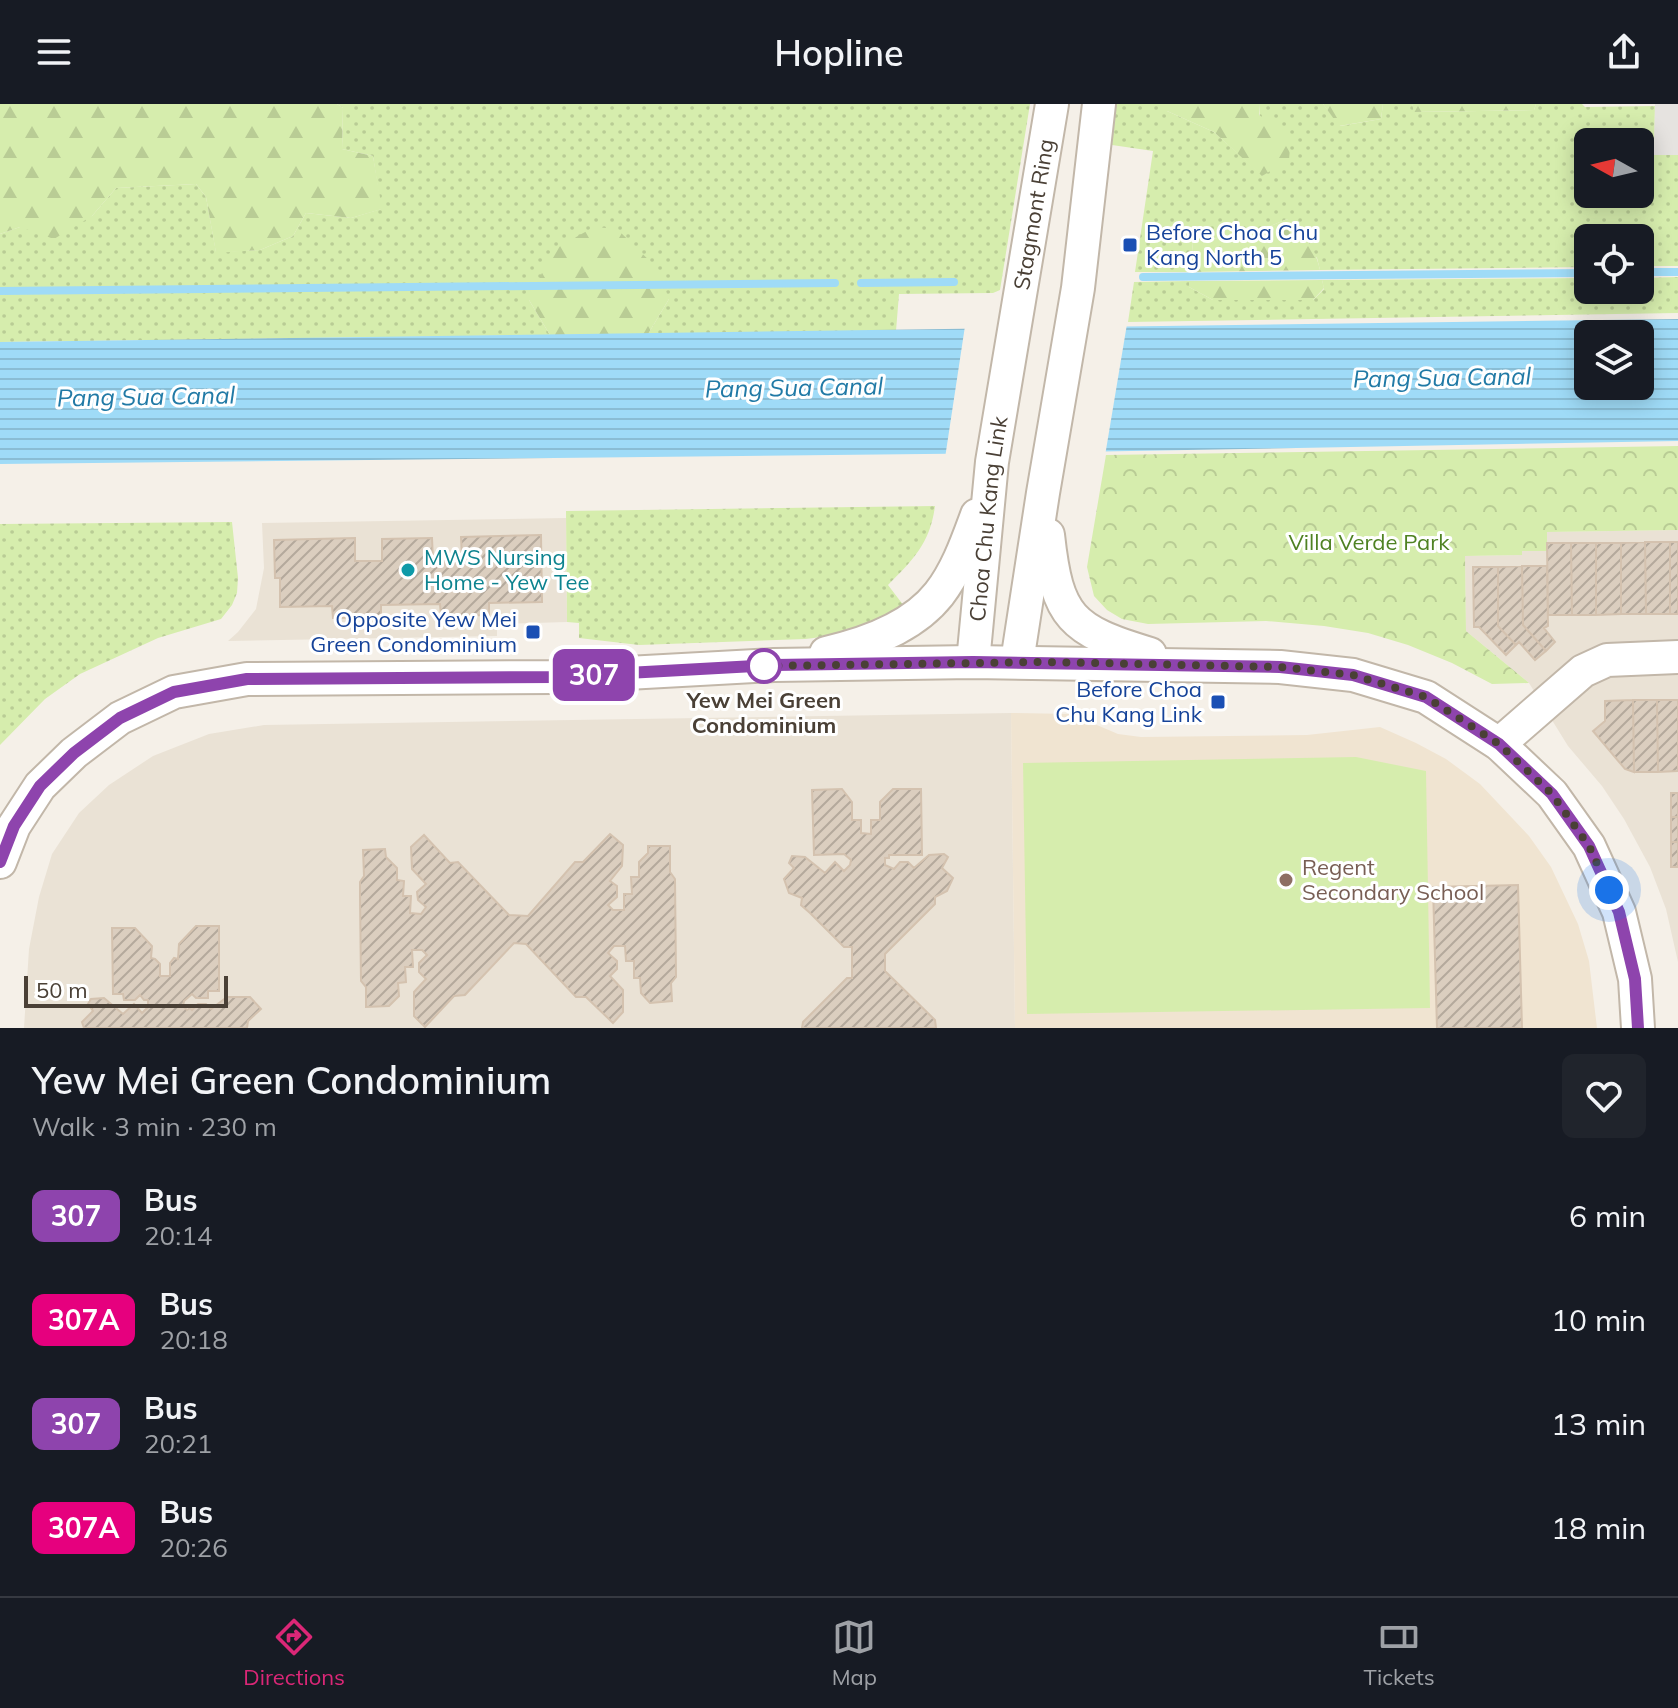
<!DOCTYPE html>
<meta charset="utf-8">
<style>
:root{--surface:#171b24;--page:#20242c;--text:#f1f3f6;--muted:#9ea1a6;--line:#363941;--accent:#db2777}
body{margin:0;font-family:Mulish,sans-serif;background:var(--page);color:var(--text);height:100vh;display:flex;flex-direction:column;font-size:30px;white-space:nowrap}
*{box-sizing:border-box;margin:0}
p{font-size:26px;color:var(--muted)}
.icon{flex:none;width:44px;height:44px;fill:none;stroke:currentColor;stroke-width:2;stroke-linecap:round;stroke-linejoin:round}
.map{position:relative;height:924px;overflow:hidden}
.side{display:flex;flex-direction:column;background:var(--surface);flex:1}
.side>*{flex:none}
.badge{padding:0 16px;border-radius:12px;font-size:28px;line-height:52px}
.needle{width:52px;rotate:278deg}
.fabs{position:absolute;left:1574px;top:24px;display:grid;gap:16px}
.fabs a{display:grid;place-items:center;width:80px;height:80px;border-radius:12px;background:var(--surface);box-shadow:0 4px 20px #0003;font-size:40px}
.scale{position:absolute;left:24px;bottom:20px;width:204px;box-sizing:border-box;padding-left:8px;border:4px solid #4a4036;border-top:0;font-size:22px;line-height:28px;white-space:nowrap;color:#4a4036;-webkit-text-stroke:6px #fff;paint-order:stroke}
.you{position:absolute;width:40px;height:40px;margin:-20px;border:6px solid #fff;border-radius:50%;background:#1a73e8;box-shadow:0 0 0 12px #1a73e833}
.map>.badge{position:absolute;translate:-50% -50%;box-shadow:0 0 0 4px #fff}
.round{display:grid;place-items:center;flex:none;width:84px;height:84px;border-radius:12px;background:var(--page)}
.head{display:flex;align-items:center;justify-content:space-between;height:136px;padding:0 32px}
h1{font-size:38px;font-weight:600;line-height:60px}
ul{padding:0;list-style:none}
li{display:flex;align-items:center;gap:24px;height:104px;padding:0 32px}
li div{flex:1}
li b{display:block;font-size:30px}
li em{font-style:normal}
li .badge{min-width:88px;font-weight:700;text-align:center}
header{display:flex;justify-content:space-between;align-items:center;height:104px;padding:0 32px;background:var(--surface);font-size:36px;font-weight:600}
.menu{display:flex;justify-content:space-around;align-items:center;height:112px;border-top:2px solid var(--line);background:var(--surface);font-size:22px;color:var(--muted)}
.menu a{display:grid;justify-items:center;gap:4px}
.menu .current{color:var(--accent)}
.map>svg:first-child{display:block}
.residential{fill:#eae2d5}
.education{fill:#f0e4d1}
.grass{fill:url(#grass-dots);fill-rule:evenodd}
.forest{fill:url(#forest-firs)}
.park{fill:url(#park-crowns)}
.pitch{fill:#d6edad}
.parking{fill:#e6e3e0}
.water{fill:url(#water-rules);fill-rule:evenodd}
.pier{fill:#f5f0e8}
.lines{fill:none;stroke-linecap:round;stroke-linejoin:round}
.stream{stroke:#9fdbf7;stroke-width:8}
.building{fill:url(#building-hatch);stroke:#d4c2af;stroke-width:2}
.minor-casing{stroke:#c2b7a9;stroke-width:36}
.minor{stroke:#fff;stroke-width:32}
.line-casing{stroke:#fff;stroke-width:18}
.line{stroke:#8e44ad;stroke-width:12}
.walk{stroke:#4a4036;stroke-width:8;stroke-dasharray:0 14.4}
.transit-dot{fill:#1a4fb4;stroke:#fff;stroke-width:3}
.culture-dot{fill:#0f9aa8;stroke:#fff;stroke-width:3}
.stop-dot{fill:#fff;stroke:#8e44ad;stroke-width:4}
.education-dot{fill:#8d6e63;stroke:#fff;stroke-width:3}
.labels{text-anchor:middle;stroke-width:6;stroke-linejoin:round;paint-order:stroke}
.street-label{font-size:22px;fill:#4a4036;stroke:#fff}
.transit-label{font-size:22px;fill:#164399;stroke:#fff;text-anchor:end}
.park-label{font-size:22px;fill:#4f8223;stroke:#fff}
.culture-label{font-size:22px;fill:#0d838f;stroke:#fff;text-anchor:start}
.stop-label{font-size:22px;font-weight:bold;fill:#4a4036;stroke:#fff}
.education-label{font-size:22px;fill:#785e54;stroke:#fff;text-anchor:start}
.water-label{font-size:24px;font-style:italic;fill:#217aa6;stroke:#fff}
</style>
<header><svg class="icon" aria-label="menu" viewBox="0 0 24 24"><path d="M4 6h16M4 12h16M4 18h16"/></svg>Hopline<svg class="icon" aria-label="share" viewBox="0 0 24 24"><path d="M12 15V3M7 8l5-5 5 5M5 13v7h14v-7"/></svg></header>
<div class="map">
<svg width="1678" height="924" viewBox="0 0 1678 924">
<defs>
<pattern id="grass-dots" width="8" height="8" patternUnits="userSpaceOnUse" patternTransform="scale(2)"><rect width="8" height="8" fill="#d6edad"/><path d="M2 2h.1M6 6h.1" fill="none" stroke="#b9cc95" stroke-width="1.8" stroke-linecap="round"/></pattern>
<pattern id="forest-firs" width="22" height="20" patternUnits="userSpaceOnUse" patternTransform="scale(2)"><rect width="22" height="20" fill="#d6edad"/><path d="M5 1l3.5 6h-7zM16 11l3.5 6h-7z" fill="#b9cc95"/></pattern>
<pattern id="park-crowns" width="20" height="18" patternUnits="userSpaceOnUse" patternTransform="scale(2)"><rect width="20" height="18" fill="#d6edad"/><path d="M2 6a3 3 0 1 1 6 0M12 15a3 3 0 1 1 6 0" fill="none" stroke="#b9cc95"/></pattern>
<pattern id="water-rules" width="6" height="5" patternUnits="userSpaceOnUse" patternTransform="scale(2)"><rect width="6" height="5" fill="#9fdbf7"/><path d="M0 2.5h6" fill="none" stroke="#8abdd4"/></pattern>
<pattern id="building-hatch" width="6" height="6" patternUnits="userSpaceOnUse" patternTransform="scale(2)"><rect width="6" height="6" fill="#dbcebf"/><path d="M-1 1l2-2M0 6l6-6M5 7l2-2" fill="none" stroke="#b4a99c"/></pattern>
</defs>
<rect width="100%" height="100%" fill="#f5f0e8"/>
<path class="residential" d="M566 414 567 518 497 520V532L228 537 238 528 256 505 264 464 262 419Z
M1678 426V858L1666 805 1650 763 1624 715 1602 682 1568 642 1529 579 1466 527 1465 452 1521 451 1522 447H1546L1547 428Z
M1011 609 1015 924H24L29 845 39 793 52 750 79 709 109 681 153 652 209 630 264 621Z"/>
<path class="education" d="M1011 609 1071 610 1118 630 1141 633 1307 631 1380 623 1416 639 1446 655 1480 680 1529 732 1551 763 1578 820 1589 857 1597 924H1015Z"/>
<path class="grass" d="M337 0H1030L1000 186 993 189 899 190 896 227 648 230 669 195 529 196 550 231 0 238V130L20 123 92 112 116 84 196 80 206 93 216 148 260 146 293 132 306 109 351 114 381 105 373 52 342 45 343 4Z
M1116 0H1167V7L1214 28 1263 72 1259 0H1323L1340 22 1381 15 1383 0H1412L1415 8 1534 6 1536 0H1582L1585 3 1655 2 1654 51H1678V162H1640V134H1588V163L1320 166 1317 154 1287 115 1256 128 1193 138 1190 168H1135L1153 47 1112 41ZM1588 38H1640V90H1588Z
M1678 173V209L1128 218 1134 178 1189 177V183L1213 196H1313L1324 185 1322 176 1588 174V186H1640V174Z
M935 402C930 439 914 455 888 481L904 502C871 521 843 531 805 535L639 541 579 534V519L567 518 566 407Z
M232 418 238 474 237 489 232 501 221 515 158 534 80 570 45 595 0 641V420Z"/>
<path class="forest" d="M0 0H337L343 4 342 45 373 52 382 105 351 114 306 109 293 132 260 146 216 149 206 93 196 80 116 84 92 112 54 135 20 123 0 130Z
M1167 0H1259V11L1291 31 1289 56 1262 72 1214 28 1167 7Z
M1323 0H1383L1381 15 1339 22Z
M1412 0H1536L1534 6 1414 8Z
M1287 115C1305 129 1315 144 1320 166L1190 168 1193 138 1256 128Z
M594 123 617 125 657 164 669 195 648 230 550 231 529 196 553 146Z
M1322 176 1324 184 1313 196H1213L1189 183V177Z"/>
<path class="park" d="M1678 342V426L1547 428V447H1522V451L1465 452 1466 527 1529 579 1492 580 1452 559 1408 541 1368 529 1324 522 1266 517 1148 520 1122 515 1107 506 1094 492 1087 463 1106 351Z"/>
<path class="pitch" d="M1356 653 1426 667 1430 904 1027 910 1023 659Z"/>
<path class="parking" d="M1655 0H1678V51H1654Z"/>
<path class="water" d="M1678 215V337L1018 349 0 360V238ZM1588 230H1640V282H1588Z"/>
<path class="pier" d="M1127 220 1105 352 945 354 965 222Z"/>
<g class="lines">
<path class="stream" d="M1640 168H1678
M1143 173 1588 169
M861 179 954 178
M0 187 835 179"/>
</g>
<path class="building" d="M541 431 542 498 489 499V511L441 512 440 500 381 501V513L333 514 332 502 280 503V474H275L274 436 355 434V457H382V435L432 434 433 456 462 455 461 433Z
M1645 438 1646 510H1621V439Z
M1645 438H1670V510H1646Z
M1670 438H1678V510H1670Z
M1547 439H1571L1572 511H1548Z
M1571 439H1596V511H1572Z
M1596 439H1621V510L1596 511Z
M1522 462 1523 521 1546 547 1535 556 1519 538 1516 541 1498 522V463Z
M1522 462H1547L1548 522 1544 524 1555 538 1546 547 1523 521Z
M1473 463H1498V522L1516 541 1506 551 1479 523H1474Z
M1633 596H1657L1658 668H1634Z
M1633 596 1634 668 1625 665 1593 627 1605 617V597Z
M1657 596H1678V667L1658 668Z
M842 685 852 698V716H861V729L871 730V716H880V698L893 685H921L922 751H889V754H885V761L894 765 900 758H908L914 764 929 751 944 750 948 753 942 764 953 774 947 787 935 793V800L885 850V867L935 916 936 924H802L803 918 847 874H852V843H844L810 809 801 801 802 794 789 789 784 775 794 764 789 759 792 752 805 753 825 769 835 758 844 767 850 761 851 756 844 750 814 751 812 686Z
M1671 689H1678V713H1671Z
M1671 713H1678V738H1671Z
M610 730 623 741 622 762 610 777 617 782V793L608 801 613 806H624V790H632L631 773H639V758L648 749V742H670V768L675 775 676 873 671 879 672 897 650 899 641 889 640 874H634V857H626L625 842H614L608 849 617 857V865L610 872 623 886V908L613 919 586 893H576L526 840 514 839 465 891 454 892 425 923 414 912V888L426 875 419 868V859L427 851 422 846H412L413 863H405L406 878 398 879 399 892 389 902 366 903V883L361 877 360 792V778L364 772 363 746 385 745 386 753 397 764V776L404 777 403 792H411L410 809 421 810 426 803 418 796 417 788 426 780 412 765 411 743 424 731 450 759 458 758 509 811 528 812 575 758H583Z
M1671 738H1678V763H1671Z
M1518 781 1522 924H1437L1433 783Z
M196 822H219V887H208V894H196L192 890 184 897 183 902 187 906 190 904 192 906 198 900H206L211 905 227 893H250L261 905 248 917 247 924H84L82 918 93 907 88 900 91 895 104 894 123 910 134 900 142 909 148 903V896H144L140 891 135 896H124L123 890H113L112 824H135L152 842 151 854 155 855 160 860V872H170V859L174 854 178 855 179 840Z"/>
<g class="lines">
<g class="minor-casing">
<g id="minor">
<path d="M1048 431C1057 514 1071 526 1150 550"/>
<path d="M826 549C866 540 913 523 939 490 957 467 967 438 977 411"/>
<path id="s1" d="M973 558 992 358 1052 0"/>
<path d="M1017 558 1043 389 1078 184 1099 0"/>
<path d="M1499 640 1583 567 1607 556 1678 553"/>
<path d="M0 758 14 722 40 682 74 649 120 614 174 588 247 575 554 573 774 561 973 558 1280 563 1353 571 1426 593 1499 640 1552 690 1589 742 1619 808 1635 875 1638 924"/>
</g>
</g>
<use href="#minor" class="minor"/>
</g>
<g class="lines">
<g class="line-casing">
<path id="line" d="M0 758 14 722 40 682 74 649 120 614 174 588 247 575 554 573 774 561 973 558 1280 563 1353 571 1426 593 1499 640 1552 690 1589 742 1619 808 1635 875 1638 924"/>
</g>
<use href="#line" class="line"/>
<path class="walk" d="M764 562 1046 558 1280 563 1353 571 1426 593 1499 640 1552 690 1589 742 1609 786"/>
</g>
<g class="transit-dot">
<rect x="1122" y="133" width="16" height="16" rx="4"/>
<rect x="525" y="520" width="16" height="16" rx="4"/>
<rect x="1210" y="590" width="16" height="16" rx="4"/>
</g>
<circle class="culture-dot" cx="408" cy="466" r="8"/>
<circle class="stop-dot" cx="764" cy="562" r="16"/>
<circle class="education-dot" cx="1286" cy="776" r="8"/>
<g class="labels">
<g class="street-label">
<text dy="8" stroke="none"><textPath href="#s1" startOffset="452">Stagmont Ring</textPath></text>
<text dy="8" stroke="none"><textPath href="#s1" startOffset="144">Choa Chu Kang Link</textPath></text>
</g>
<g class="transit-label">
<text x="1146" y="136" text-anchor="start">Before Choa Chu<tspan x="1146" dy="25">Kang North 5</tspan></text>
<text x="517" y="523">Opposite Yew Mei<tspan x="517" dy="25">Green Condominium</tspan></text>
<text x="1202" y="593">Before Choa<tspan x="1202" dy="25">Chu Kang Link</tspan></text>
</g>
<g class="park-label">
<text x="1369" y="446">Villa Verde Park</text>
</g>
<g class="culture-label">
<text x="424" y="461">MWS Nursing<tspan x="424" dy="25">Home - Yew Tee</tspan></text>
</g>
<g class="stop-label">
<text x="764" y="604">Yew Mei Green<tspan x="764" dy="25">Condominium</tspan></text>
</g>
<g class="education-label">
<text x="1302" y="771">Regent<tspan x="1302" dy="25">Secondary School</tspan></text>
</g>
<g class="water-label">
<text transform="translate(1442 274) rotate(-1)" y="8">Pang Sua Canal</text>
<text transform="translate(794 284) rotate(-1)" y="8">Pang Sua Canal</text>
<text transform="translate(146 293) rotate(-1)" y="8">Pang Sua Canal</text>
</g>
</g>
</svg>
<div class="fabs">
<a><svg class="needle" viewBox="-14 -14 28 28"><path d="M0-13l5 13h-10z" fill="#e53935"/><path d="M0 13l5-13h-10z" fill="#9ea1a6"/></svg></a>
<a><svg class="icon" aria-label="locate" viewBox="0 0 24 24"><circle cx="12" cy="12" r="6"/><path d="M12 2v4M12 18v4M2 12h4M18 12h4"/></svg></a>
<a><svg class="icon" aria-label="layers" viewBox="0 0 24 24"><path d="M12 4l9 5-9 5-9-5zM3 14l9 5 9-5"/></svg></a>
</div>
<div class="scale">50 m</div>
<div class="you" style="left:1609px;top:786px"></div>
<b class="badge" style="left:594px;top:571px;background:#8e44ad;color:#fff">307</b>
</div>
<section class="side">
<div class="head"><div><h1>Yew Mei Green Condominium</h1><p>Walk · 3 min · 230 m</p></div><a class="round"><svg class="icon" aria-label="heart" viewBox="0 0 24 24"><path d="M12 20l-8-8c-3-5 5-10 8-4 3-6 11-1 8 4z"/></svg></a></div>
<ul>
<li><span class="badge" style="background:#8e44ad;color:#fff">307</span><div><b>Bus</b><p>20:14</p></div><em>6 min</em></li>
<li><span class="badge" style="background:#e6007e;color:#fff">307A</span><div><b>Bus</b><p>20:18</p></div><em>10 min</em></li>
<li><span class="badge" style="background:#8e44ad;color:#fff">307</span><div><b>Bus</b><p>20:21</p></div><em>13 min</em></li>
<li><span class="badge" style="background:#e6007e;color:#fff">307A</span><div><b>Bus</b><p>20:26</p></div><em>18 min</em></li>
</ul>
</section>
<nav class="menu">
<a class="current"><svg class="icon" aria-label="directions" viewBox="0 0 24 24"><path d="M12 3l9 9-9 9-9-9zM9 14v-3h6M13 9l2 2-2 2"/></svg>Directions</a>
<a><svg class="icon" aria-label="map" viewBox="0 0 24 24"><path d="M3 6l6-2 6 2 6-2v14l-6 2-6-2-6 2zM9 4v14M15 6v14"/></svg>Map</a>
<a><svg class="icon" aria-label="tickets" viewBox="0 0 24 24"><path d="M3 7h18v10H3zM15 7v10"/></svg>Tickets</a>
</nav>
